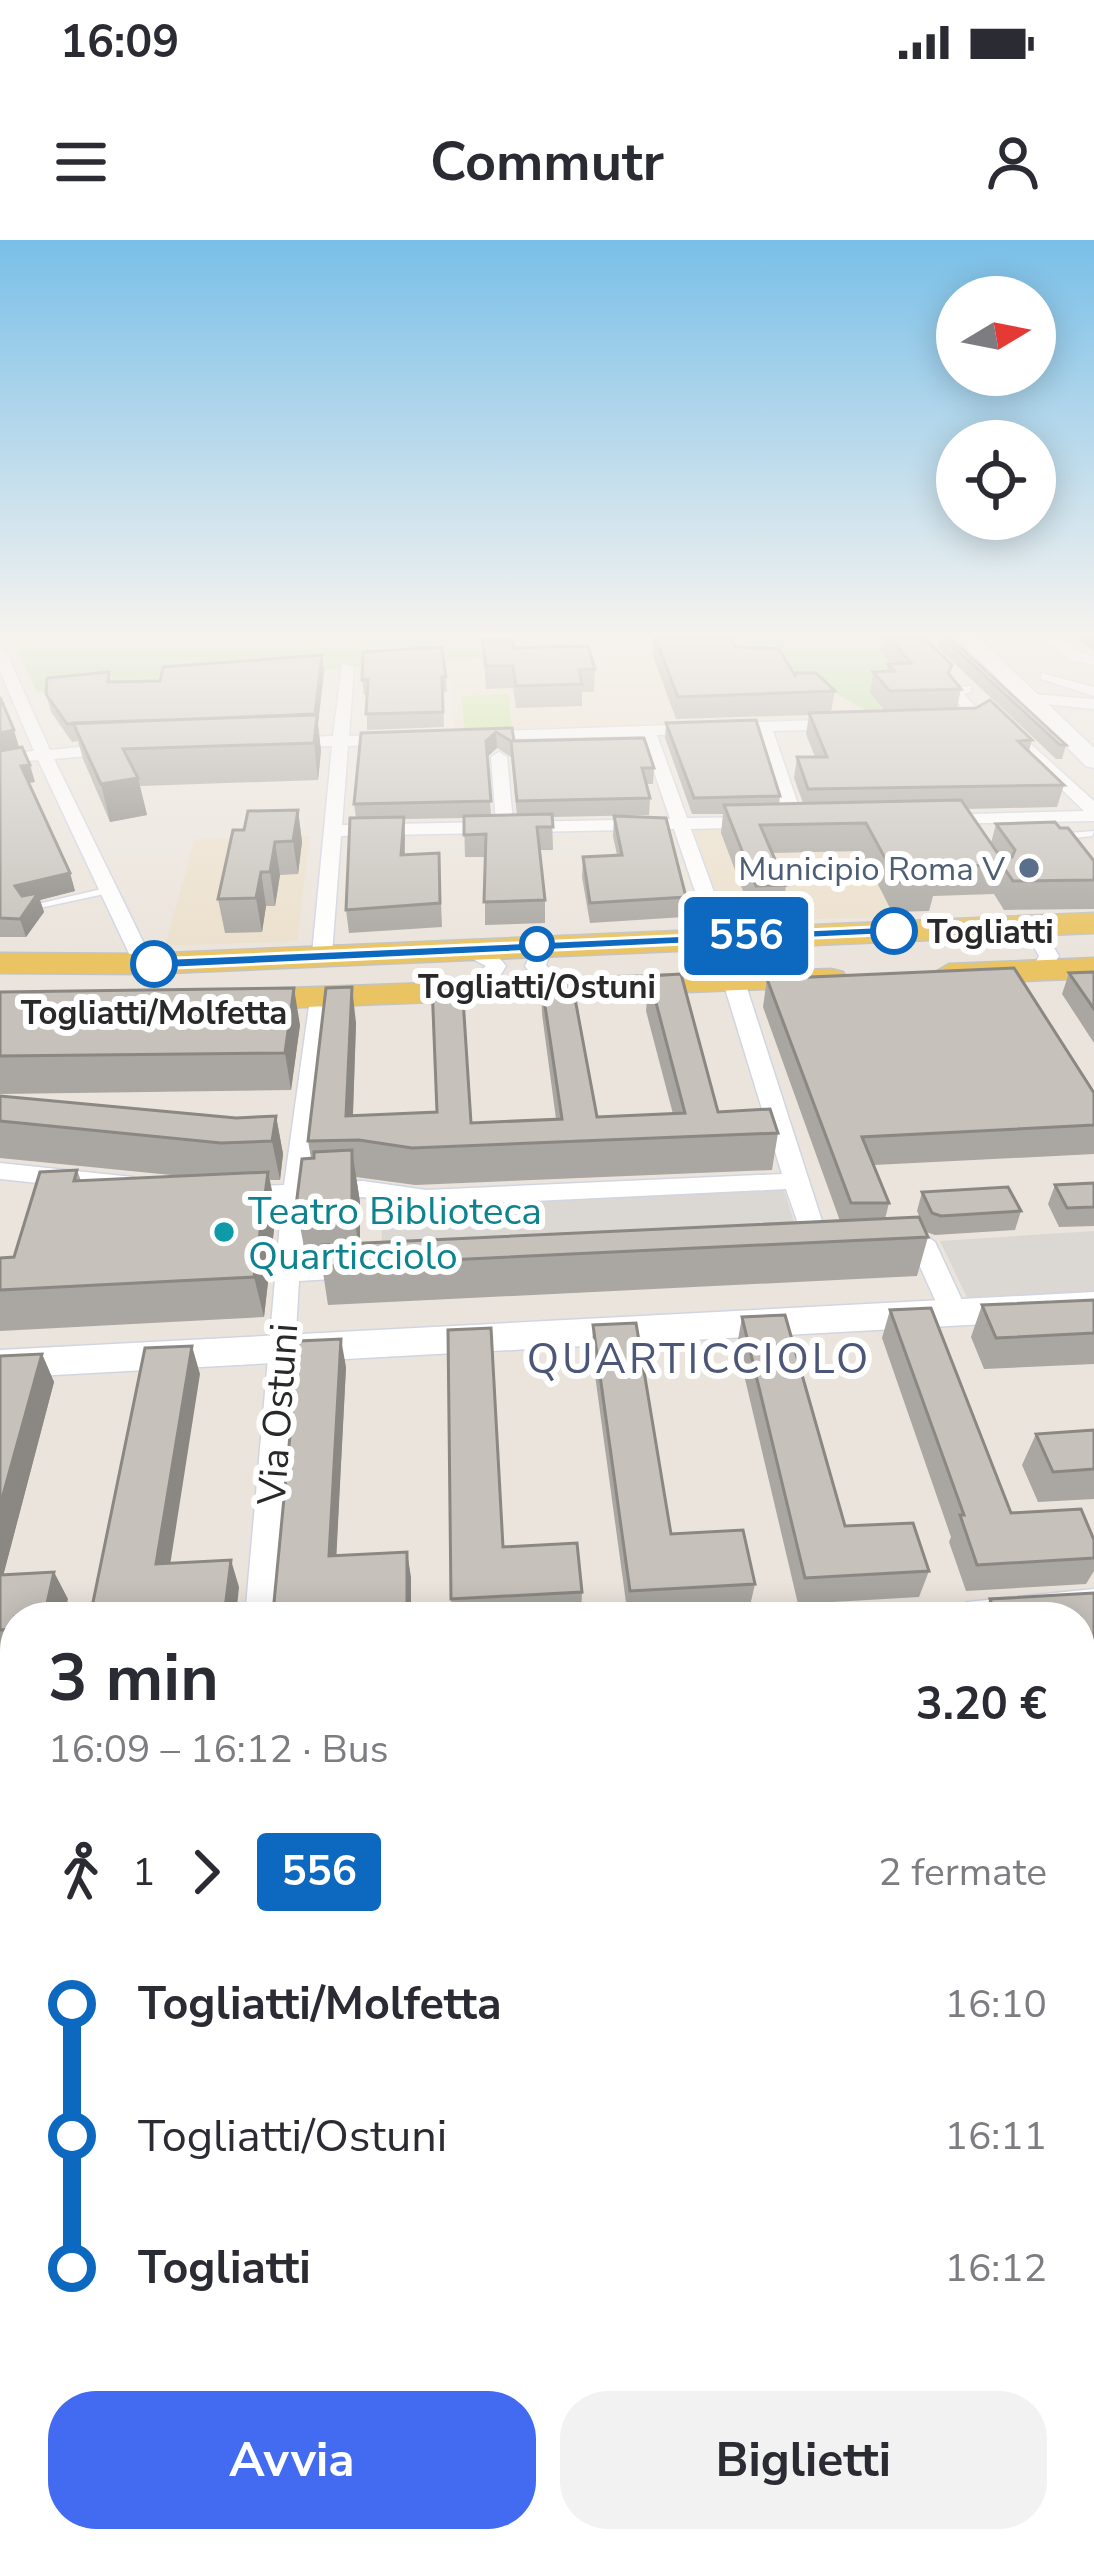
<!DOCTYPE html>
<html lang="it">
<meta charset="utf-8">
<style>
:root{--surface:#fff;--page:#f2f2f3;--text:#2b2b33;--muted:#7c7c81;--accent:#426bf2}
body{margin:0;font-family:"Nunito Sans",sans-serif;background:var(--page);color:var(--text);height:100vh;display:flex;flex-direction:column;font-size:45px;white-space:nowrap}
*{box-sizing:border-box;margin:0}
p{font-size:39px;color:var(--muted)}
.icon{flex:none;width:66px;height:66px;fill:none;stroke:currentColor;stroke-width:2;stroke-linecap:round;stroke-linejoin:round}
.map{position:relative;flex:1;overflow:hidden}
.side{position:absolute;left:0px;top:1362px;width:1095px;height:951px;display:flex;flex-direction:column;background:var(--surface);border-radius:48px 48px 0 0;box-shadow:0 6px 30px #0003}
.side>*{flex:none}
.badge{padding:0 24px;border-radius:9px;font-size:42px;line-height:78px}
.needle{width:78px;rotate:80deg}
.controls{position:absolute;left:936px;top:36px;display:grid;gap:24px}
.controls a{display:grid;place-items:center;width:120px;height:120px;border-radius:50%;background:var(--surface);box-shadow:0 6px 30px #0003;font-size:60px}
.map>.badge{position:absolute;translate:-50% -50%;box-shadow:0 0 0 6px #fff}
.legs{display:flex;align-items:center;gap:18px;height:132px;padding:0 48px;font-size:39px}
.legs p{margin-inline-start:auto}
.head{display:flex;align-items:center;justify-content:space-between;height:204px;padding:0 48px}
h1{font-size:66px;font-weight:700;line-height:90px}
.cta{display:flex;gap:24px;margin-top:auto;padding:24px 48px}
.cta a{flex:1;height:138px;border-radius:48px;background:var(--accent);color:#fff;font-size:48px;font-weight:700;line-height:138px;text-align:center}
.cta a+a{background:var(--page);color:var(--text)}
ul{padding:0 48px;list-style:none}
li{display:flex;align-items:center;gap:42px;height:132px;font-size:45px}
li i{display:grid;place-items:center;width:18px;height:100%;margin:0 15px;background:currentColor}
li i::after{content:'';width:30px;height:30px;margin:-15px;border:9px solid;border-radius:50%;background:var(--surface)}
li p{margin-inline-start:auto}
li:first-child i{background:linear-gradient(#0000 50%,currentColor 0)}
li:last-child i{background:linear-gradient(currentColor 50%,#0000 0)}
.status{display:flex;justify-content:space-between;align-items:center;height:84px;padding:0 60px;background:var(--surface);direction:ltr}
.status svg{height:33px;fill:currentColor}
header{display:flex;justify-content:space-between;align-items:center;height:156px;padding:0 48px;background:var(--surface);font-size:54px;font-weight:700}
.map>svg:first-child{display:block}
.education{fill:#ece0cc}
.green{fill:#b5df9a}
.pitch{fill:#c8e696}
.plaza{fill:#dbd7d2}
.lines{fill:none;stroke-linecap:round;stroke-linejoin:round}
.service-casing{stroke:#d1d5e2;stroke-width:3}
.minor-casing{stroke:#d1d5e2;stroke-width:3}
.tertiary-casing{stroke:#d1d5e2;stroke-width:3}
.secondary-casing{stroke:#d1d5e2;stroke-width:3}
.primary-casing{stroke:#c3c3c3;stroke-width:3}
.service{fill:#fff;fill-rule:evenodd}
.minor{fill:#fff;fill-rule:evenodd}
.tertiary{fill:#fff;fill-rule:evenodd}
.secondary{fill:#fff;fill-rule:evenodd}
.primary{fill:#eac462;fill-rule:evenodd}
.wall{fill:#aaa6a1;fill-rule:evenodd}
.shaded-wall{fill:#8b8783}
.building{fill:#c6c1bb;stroke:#8b8783;stroke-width:3}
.line-1{fill:#0c69bf;stroke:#fff;stroke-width:3}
.service-dot{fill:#5c6f8a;stroke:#fff;stroke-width:4.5}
.stop-1-dot{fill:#fff;stroke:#0c69bf;stroke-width:6}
.culture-dot{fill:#0f9aa8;stroke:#fff;stroke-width:4.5}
.labels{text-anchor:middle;stroke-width:12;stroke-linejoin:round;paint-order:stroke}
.far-service-label{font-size:33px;fill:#4e5e75;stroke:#fff;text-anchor:end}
.far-stop-label{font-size:33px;font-weight:bold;fill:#292929;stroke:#fff}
.culture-label{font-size:39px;fill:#0d838f;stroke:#fff;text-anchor:start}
.street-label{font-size:39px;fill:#292929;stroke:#fff}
.neighbourhood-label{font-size:42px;letter-spacing:3px;fill:#4c5678;stroke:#fff}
</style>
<div class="status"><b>16:09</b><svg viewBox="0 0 49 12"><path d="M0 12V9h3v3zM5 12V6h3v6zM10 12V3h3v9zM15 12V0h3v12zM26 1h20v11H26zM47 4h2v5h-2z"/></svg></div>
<header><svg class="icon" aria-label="menu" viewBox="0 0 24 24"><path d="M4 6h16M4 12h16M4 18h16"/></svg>Commutr<svg class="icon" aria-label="person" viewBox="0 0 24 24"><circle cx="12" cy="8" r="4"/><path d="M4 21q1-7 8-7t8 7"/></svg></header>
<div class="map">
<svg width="1094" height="2312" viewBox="0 0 1094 2312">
<rect width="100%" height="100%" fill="#ebe4dc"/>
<path class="education" d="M738 398 863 469 870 480 671 485 646 481 633 486 454 491 452 418Z
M849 588 895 677 725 681 694 590Z
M310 596 297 701 165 706 195 599Z"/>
<path class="green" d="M9 393H491L504 416 37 452Z
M706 393H850C863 403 873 396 887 402 919 418 945 451 970 475L881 479 738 398 675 403 677 396Z
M1080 1813 1094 1847V2236L1080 2238Z
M15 1842V2243L0 2245V1843Z"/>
<path class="pitch" d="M508 454 512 488 464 489 462 456Z"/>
<path class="plaza" d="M783 947 798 994 381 1015 383 965Z
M1094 991V1058L971 1066 940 1001Z"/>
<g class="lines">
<g class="service-casing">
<path id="service" d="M1094 591 1092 596 1057 600 1052 597 1057 594Z
M106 648 109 649V653L30 670 25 667Z
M601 2298H630L623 2312H594Z"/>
</g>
<g class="minor-casing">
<path id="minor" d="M1036 393C1060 393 1072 412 1094 417V425L1071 420Z
M0 410 7 414 50 510 119 503 127 508 119 513 54 519 154 724 151 728 134 724 38 520 0 524V514L34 511 0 431Z
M342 424 354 427 349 496 401 494 409 499 401 504 348 506 342 585 496 582 491 517 499 512 507 517 513 582 670 579 642 496 467 500 465 497 473 492 845 479 853 484 845 489 773 491 804 582 795 587 786 582 758 492 657 495 687 578 763 577 772 582 763 587 691 589 730 696 727 700 710 696 674 589 341 596 332 714 322 720 312 714 332 506 281 508 273 503 281 498 333 496Z
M1041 433 1094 447V456L1041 439Z
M971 446V452L964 454 984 477 981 480 942 483V477L965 473 949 448Z
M1032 454 1094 459V469L1027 462V456Z
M1003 479 1094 561V581L931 584V576L937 575 1084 571 997 487V481Z
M1003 682C1028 679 1048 695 1059 716L1048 734H1034L1031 730 1039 716 1032 704 1003 690Z
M544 698 554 704 546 725 564 748 553 754 545 753 525 726 537 700Z
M459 704C477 700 496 712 506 726L497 741 467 757 456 751 486 726 459 712Z
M734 736 745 742 830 1006 826 1012H808L786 949 426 966 363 957 308 960 301 1022 364 1019 378 1028 364 1037 299 1041 279 1377H245L282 961 234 963 221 955 234 947 284 945 311 752H327L330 757 309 943 363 941 426 950 782 934 723 742Z
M0 923 133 937 146 945 133 953 0 939Z
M922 993 935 1002 968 1073 964 1080H944L913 1011 891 1012 878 1003 891 994Z
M1094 1349V1379L951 1377 956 1366 968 1362Z
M1094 1630V1670L1080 1671V1631Z
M15 1766V1810L0 1812V1768Z"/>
</g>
<g class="tertiary-casing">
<path id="tertiary" d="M1094 1052V1078L0 1138V1110Z"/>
</g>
<g class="secondary-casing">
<path id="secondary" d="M952 393H973L1094 508V528L1086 526Z"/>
</g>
<g class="primary-casing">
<path id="primary" d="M1094 673V693L144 734 0 733V713L144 714Z
M1094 718V738L949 744 932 734 949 724Z
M831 729 843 732 848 739 843 746 229 770 217 767 212 760 217 753 229 750Z"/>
</g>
<use href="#service" class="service"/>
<use href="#minor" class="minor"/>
<use href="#tertiary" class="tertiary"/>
<use href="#secondary" class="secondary"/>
<use href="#primary" class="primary"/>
</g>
<path class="wall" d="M883 393H919L952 425 950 435 961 449 957 468 1032 500 1029 511 1064 545 1057 567 967 569 991 603 996 584 1060 588 1094 621V669L1004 670 994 654 933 656 929 671 892 672 861 611 772 613 786 645 782 675H752L721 593 723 574H692L665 498 666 483 780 556 779 564 803 563 794 538 797 517H815L806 494 809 475 676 479 653 416 654 395 736 407 835 451 831 472 885 471 870 453 873 432 887 431 888 424H891L880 411Z
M1069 393H1094V411Z
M941 395 1066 505 1062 519H1056L938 408Z
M482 400 595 429 594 452H582V466L516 468 513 448 486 449Z
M322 415 324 432 318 484 321 511 318 540 140 546 147 575 110 582 83 519 78 501 72 502 51 472 46 454 109 432 111 442 160 441Z
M446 437 447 452H443L444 487 367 490V455H364L362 440Z
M512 488 514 501 654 528 653 544H647L650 558 649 575 552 577 553 610H539L545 660V683L485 685V617H465L464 578 404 579 405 614 440 637 442 687 349 693 346 670 356 578 354 564 361 493ZM497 508 511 517 517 575H491L487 517Z
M0 511 35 542 28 543 70 633 75 651 40 660 44 672 26 697H0Z
M298 570 302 602 298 634 280 635 275 666H266L262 692 225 693 218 659 244 590Z
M614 576 686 657 684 677 590 683 582 637 583 617 617 615 613 596Z
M1094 732V803L1062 754 1069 733Z
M649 736 718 872 778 893 772 930 415 945 356 937 360 962V1004L840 981 763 767 767 739 1094 853V914L874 925 889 963 885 979 928 997 917 1036 328 1065 322 1026V1017H306L296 966 311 918 308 901 356 783 353 875 471 883 556 879 542 774 541 739 597 877 673 874 646 771Z
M0 752 300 785 291 850 0 854Z
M0 856 236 878 276 876 283 914 280 940H270L276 972 264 1077 0 1091V1050L14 1017 77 930 81 941 181 936 0 918Z
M1094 943V986L1059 987 1048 964 1055 945Z
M922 952 1021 971 1015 990 935 995 926 992 917 971Z
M1094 1060V1124L984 1129 971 1097 982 1065Z
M890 1070 1011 1273 1094 1300V1331L1086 1344 966 1351 949 1302 951 1297 882 1098Z
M742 1077 845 1286 929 1331 919 1357 798 1364 737 1105Z
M593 1085 671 1294 755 1344 749 1370 628 1377 592 1113Z
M42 1114 54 1142 3 1335 68 1359 15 1377V1416H0V1116Z
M346 1127 336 1316 407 1312 411 1338V1377H274L273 1373Z
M1094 1190V1259L1038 1262 1022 1225 1036 1194Z
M503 1307 582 1352 581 1377H453L451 1359Z
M1094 1353V1437L1092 1432 1080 1433V1377H981L990 1359Z
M1080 1433 1094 1469V1624L1080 1625Z
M15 1437V1532L0 1533V1438Z
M15 1595V1696L0 1698V1596Z
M861 2298H943L946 2312H864Z
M1009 2298H1080L1094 2312H1012Z"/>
<path class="shaded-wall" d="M322 415 324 432 318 484 321 511 318 540 314 503 315 474Z
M14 490 19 507 0 510V493Z
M496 492 497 508 487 517 486 501Z
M30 525 35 542 26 543 21 526Z
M138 538 147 575 110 582 101 544Z
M298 570 302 602 298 634 293 601Z
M404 577 405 599 403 638 401 615Z
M275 602 280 635 275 666 270 632Z
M261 632 266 666 262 692 256 658Z
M70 633 75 651 40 660 44 672 26 697 20 679 21 665 15 646Z
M352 747 356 783 352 900 346 876Z
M294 748 300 785 291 850 285 813Z
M276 876 283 914 280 940 272 901Z
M352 910 360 962V1015L352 963Z
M268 932 276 972 264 1077 254 1037Z
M341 1099 346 1127 335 1343 329 1316Z
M192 1106 200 1134 166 1351 156 1324Z
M42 1114 54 1142 0 1348V1266Z
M407 1312 411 1338V1377H409L407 1365Z
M231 1320 239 1347 236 1377H224Z
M54 1332 68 1359 64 1377H44Z"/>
<path class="building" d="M728 393 736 407 779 409 796 437 794 433H816L835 451 678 457 654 395Z
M885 393H919L952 425 948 433 961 449 890 451 873 432 894 431 888 424 911 423Z
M941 395H947L1066 505H1060Z
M513 399 514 408 588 406 595 429 579 430 582 444 516 446 513 426H486L482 400Z
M442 407 446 437H442L443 472 366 474 368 439 362 440 363 412Z
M322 415 315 474 67 484 46 454 47 438 109 432 108 442 160 441 163 427Z
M0 457 14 490 0 493Z
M990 460 1032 500 1018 501 1064 545 808 549 797 517H827L809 473 976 468Z
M317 475 314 503 123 509 138 538 101 544 73 483Z
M756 480 780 556 694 558 666 483Z
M512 488 514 501 644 498 654 528H642L650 558 517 561 511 501 496 492 486 501 491 561 354 564 361 493Z
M22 507 30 525 21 526 70 633 15 646 22 656 38 653 20 679 0 678V511Z
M961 560 1001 618 1012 617 1015 610 996 584 1055 582 1060 588H1068L1094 621V640L1013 641 1002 625 928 627 936 642H898L866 583 760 585 786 645 756 646 724 565Z
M298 570 293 601 275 602 270 632H261L256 658 218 659 233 590H244L248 571Z
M552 574 553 587H537L545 660 484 662 486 594 464 595V576Z
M614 576 666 578 686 657 590 663 583 617 622 615Z
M404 577 401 615 439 613 440 663 346 670 350 578Z
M1014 728 1094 853V885L862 897 889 963H851L767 739Z
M1094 732V769L1069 733Z
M681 734 718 872 770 869 778 893 412 908 359 900 308 901 326 748 352 747 346 876 437 872 432 744 462 743 471 883 562 879 541 739 571 737 597 877 685 873 649 736Z
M294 748 285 813 0 816V752Z
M0 856 236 878 276 876 272 901 221 903 0 881Z
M352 910V963L296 966 302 919 314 918V912Z
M77 930 74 941 268 932 254 1037 0 1050V1018L14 1017 40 932Z
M1094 943V967L1067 968 1055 945Z
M1008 947 1021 971 941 976 932 973 922 952Z
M919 977 928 997 322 1026 323 1005Z
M1094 1060V1093L996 1098 982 1065Z
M931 1068 1011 1273 1081 1269 1094 1300V1318L977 1325 960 1275H964L890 1070Z
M785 1075 845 1286 913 1283 929 1331 805 1338 742 1077Z
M636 1083 671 1294 743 1290 755 1344 630 1351 593 1085Z
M491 1088 503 1307 577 1303 582 1352 451 1359 448 1090Z
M341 1099 329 1316 407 1312V1365L273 1373 299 1101Z
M192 1106 156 1324 231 1320 224 1377H90L145 1108Z
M42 1114 0 1266V1116Z
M1094 1190V1229L1053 1232 1036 1194Z
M54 1332 44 1377H15V1389L0 1390V1335Z
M1094 1353V1401L1080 1402V1377H996L990 1359Z
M1080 1433 1094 1469V1598L1080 1599Z
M15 1437V1499L0 1500V1438Z
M15 1595V1668L0 1669V1596Z
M1094 2258V2312H1026L1023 2298H1080V2260Z
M871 2298H943L946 2312H873Z"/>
<linearGradient id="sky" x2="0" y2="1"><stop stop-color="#79bfe8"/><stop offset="0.55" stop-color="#f6f3ef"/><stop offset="1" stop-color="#f6f3ef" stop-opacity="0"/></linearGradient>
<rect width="1094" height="717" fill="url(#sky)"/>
<path class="line-1" d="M894 686 902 691 899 694 154 729 146 724 154 719Z"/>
<circle class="service-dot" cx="1029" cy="628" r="12"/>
<g class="stop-1-dot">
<circle cx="894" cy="691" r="21"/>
<circle cx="537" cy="704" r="15"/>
<circle cx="154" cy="724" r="21"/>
</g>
<circle class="culture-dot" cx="224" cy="992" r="12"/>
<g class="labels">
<g class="far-service-label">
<text x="1005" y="640">Municipio Roma V</text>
</g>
<g class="far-stop-label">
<text x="927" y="703" text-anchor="start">Togliatti</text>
<text x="537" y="758">Togliatti/Ostuni</text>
<text x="154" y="784">Togliatti/Molfetta</text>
</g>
<g class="culture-label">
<text x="248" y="984">Teatro Biblioteca<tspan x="248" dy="45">Quarticciolo</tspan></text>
</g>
<g class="street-label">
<text transform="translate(277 1174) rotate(-86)" y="14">Via Ostuni</text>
</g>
<g class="neighbourhood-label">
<text x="699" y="1133">QUARTICCIOLO</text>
</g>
</g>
</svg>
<div class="controls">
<a><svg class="needle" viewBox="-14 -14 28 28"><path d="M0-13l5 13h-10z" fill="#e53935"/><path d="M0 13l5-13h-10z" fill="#7c7c81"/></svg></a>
<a><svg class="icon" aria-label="locate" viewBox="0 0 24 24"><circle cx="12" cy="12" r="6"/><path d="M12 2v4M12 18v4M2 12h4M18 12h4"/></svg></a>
</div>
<b class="badge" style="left:746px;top:696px;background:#0c69bf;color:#fff">556</b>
<section class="side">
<div class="head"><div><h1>3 min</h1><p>16:09 – 16:12 · Bus</p></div><b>3.20 €</b></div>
<div class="legs"><svg class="icon" aria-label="walk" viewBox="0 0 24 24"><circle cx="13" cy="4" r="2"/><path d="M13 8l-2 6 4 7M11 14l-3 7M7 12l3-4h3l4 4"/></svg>1<svg class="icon" aria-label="forward" viewBox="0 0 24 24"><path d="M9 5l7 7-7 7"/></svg><b class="badge" style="background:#0c69bf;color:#fff">556</b><p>2 fermate</p></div>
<ul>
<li><i style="color:#0c69bf"></i><b>Togliatti/Molfetta</b><p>16:10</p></li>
<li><i style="color:#0c69bf"></i><span>Togliatti/Ostuni</span><p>16:11</p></li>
<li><i style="color:#0c69bf"></i><b>Togliatti</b><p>16:12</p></li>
</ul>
<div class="cta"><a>Avvia</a><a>Biglietti</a></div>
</section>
</div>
